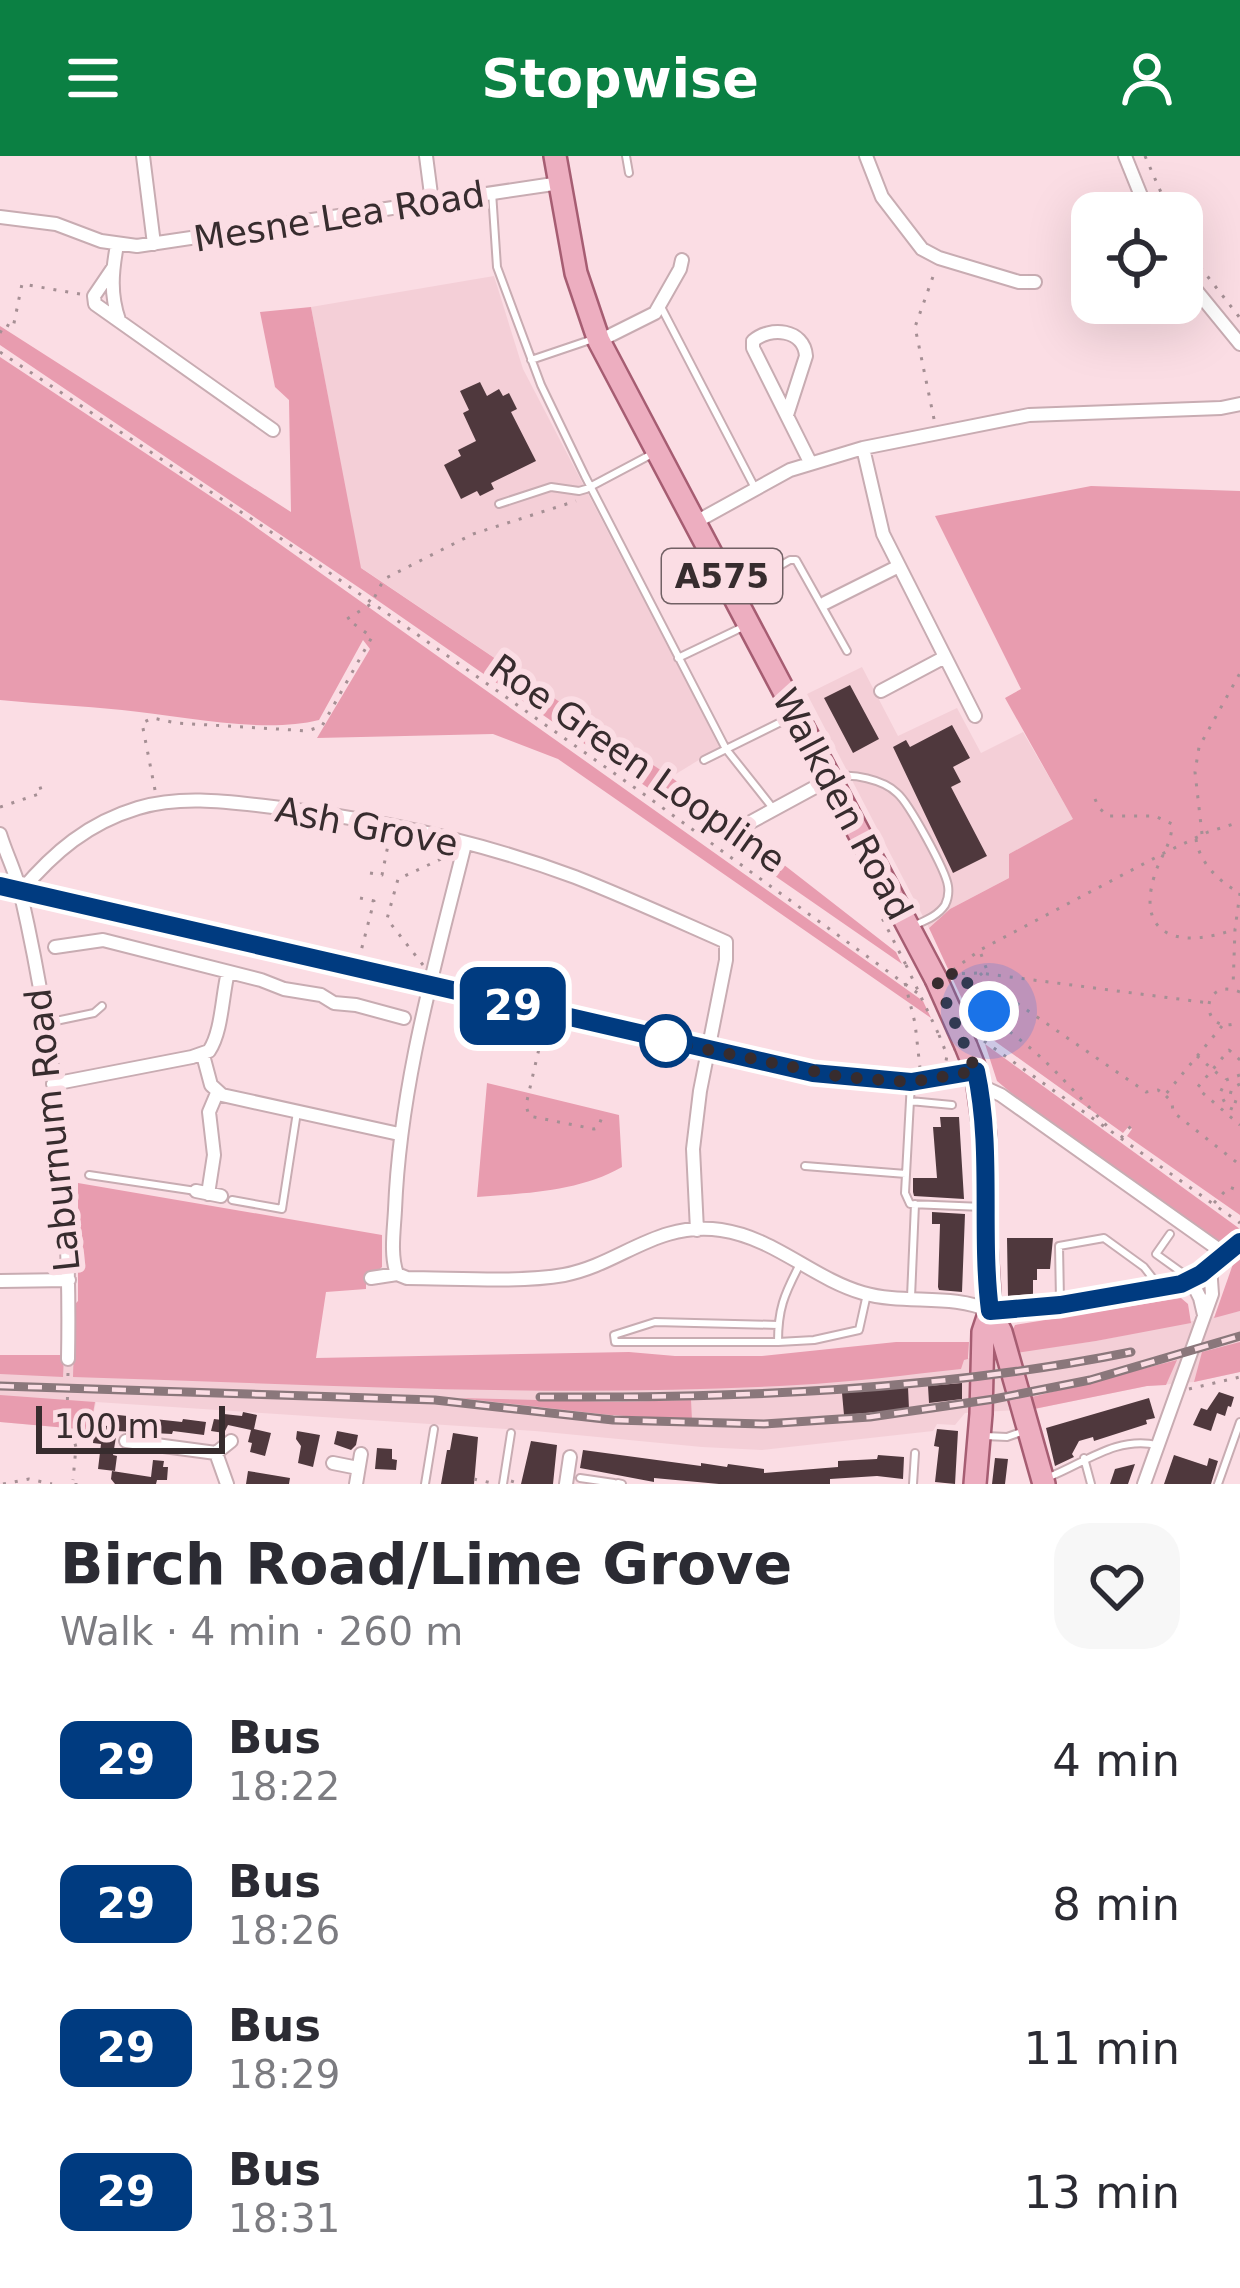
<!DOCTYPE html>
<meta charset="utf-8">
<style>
:root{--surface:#fff;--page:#f7f7f7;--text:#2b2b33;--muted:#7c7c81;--accent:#0b8043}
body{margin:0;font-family:"DejaVu Sans",sans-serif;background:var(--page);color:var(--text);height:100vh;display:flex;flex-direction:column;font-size:45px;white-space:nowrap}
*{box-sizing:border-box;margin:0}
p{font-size:39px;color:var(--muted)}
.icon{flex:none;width:66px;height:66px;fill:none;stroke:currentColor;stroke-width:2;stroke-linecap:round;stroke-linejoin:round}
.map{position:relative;height:1328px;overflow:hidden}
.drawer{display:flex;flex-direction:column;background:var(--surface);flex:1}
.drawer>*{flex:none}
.badge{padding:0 24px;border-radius:18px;font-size:42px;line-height:78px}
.buttons{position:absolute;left:1071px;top:36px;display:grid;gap:24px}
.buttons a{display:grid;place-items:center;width:132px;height:132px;border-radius:24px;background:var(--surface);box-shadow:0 12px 48px #0002;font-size:60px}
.scale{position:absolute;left:36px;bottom:30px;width:189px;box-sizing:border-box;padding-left:12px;border:6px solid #372c2e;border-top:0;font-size:33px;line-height:42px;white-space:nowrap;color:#372c2e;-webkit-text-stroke:9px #fbdde4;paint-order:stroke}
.you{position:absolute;width:60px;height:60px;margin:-30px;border:9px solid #fff;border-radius:50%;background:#1a73e8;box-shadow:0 0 0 18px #1a73e833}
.map>.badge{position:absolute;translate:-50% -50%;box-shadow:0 0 0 6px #fff}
.round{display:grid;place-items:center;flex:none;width:126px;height:126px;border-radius:36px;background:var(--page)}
.overview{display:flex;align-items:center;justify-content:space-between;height:204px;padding:0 60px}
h1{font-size:57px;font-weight:700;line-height:90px}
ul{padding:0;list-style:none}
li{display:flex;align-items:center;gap:36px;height:144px;padding:0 60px}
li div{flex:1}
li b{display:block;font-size:45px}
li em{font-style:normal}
li .badge{min-width:132px;font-weight:700;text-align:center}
header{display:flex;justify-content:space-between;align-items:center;height:156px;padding:0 60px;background:var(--accent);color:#fff;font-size:54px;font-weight:700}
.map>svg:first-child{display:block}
.built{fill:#f4cfd7}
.green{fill:#e89caf}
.building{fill:#4f383d}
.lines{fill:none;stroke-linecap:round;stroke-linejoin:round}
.lane-casing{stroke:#c8acb2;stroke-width:10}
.street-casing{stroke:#c8acb2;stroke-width:16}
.secondary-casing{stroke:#c8acb2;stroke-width:22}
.primary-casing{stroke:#a65d72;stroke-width:26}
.path{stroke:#a58f94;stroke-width:3;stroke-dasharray:3 9;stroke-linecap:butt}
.lane{stroke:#fff;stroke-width:6}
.street{stroke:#fff;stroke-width:12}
.secondary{stroke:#f6d6e0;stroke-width:18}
.primary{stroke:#edaec0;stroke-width:21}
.rail-casing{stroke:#8a777b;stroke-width:9}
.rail{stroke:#fbdde4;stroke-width:4.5;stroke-dasharray:14;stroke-linecap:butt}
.primary-bridge-casing{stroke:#a65d72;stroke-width:26;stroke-linecap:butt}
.path-bridge{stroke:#a58f94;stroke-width:3;stroke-dasharray:3 9;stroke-linecap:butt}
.primary-bridge{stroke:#edaec0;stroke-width:21}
.line-casing{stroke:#fff;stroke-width:27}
.line{stroke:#003b80;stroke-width:18}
.walk{stroke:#372c2e;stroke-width:12;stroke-dasharray:0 21.6}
.stop-dot{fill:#fff;stroke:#003b80;stroke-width:6}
.labels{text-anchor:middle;stroke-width:12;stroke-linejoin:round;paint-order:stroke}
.shield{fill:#fbdde4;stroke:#726165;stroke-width:3}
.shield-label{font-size:33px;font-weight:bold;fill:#372c2e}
.street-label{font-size:36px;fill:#372c2e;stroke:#fbdde4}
</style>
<header><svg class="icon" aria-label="menu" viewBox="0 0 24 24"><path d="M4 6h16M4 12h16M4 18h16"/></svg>Stopwise<svg class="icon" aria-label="person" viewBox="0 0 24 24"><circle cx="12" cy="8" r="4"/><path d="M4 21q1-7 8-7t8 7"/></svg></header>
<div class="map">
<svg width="1240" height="1328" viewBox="0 0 1240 1328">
<rect width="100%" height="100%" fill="#fbdde4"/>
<path class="built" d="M494 120 523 213 720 591 671 621 360 411 311 151Z
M862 511 898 580 957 552 981 597 1023 576 1074 664 1009 698V722L950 753 929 772 807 538Z
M1240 1155V1216L1194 1226 1147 1230 1034 1253 965 1257 955 1269 937 1268 933 1275 762 1294 702 1291 535 1275 96 1246 90 1274 0 1266V1208L439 1221 897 1212 1096 1185Z"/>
<path class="green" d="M311 151 361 412 671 621 896 796 902 808 364 435 0 189V170L291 356 289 244 275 231 260 156Z
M0 201 239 359 923 845 931 862 558 603 493 578 317 582 370 493 363 484 319 564C263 578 181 560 122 554 82 550 41 548 0 544Z
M1091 330 1240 335V1059L1127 980 1132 973 1129 970 1123 977 975 871 929 772 950 753 1009 722V698L1073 663 1005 542 1021 533 935 360Z
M985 888 1240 1073 1219 1089 1027 950 997 925Z
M487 927 619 959 622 1011C578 1036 526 1037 477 1041Z
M78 1027 382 1079V1111L378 1115 366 1118V1133L326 1136 316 1202 629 1196 675 1200H762L896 1186H969L968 1203 964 1204 961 1213C907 1219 852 1226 797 1229 556 1243 313 1228 73 1221L75 1148 78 1145Z
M1240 1102V1155L1214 1162 1233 1108Z
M1181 1142 1188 1148 1191 1167 1096 1185 1016 1197 1012 1175 1015 1169Z
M1240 1186V1216L1194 1226 1202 1196Z
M0 1199H64L63 1221 0 1218Z
M1177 1204 1166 1229 1147 1230 1034 1253 1032 1241Z
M0 1239 95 1246 90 1274 0 1266Z
M459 1242 618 1246 691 1244 692 1264 610 1259Z"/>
<path class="building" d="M480 226 487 240 499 233 503 240 509 237 517 253 511 256 536 305 491 327 494 333 480 340 477 335 461 343 444 309 461 300 458 294 476 285 463 257 469 254 460 235Z
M850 529 879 583 853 597 824 542Z
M952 569 970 602 953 611 961 626 951 631 987 700 953 717 893 591 906 584 910 591Z
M940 961H959L964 1043 914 1040 913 1036V1022H937L933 971H941Z
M932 1056 965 1058 962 1136 939 1134 938 1131 940 1068H932Z
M1007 1082H1053L1050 1113H1037V1124H1033V1138L1008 1140Z
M962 1227V1243L929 1247 928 1230Z
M908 1231 909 1253 844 1259 842 1237Z
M1219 1236 1234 1241 1231 1251 1228 1250 1225 1260 1217 1257 1211 1275 1193 1269 1201 1252 1207 1254Z
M1149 1242 1155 1262 1146 1264 1147 1268 1094 1285 1093 1281 1079 1285 1072 1298 1074 1301 1055 1310 1046 1272Z
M243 1256 257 1259 254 1273 271 1277 265 1300 250 1296 252 1287 248 1286 251 1274 228 1269 224 1277 211 1275 214 1263 222 1264 224 1258 242 1260Z
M109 1258 182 1266 183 1263 206 1266 204 1279 173 1275 172 1278 117 1275 113 1299 117 1300 115 1315 98 1313 101 1288 93 1287 95 1268 107 1270Z
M937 1273 958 1275 955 1328 935 1326 939 1291 934 1290Z
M297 1275 320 1279 313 1311 298 1307 301 1290 296 1283Z
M337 1275 358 1279 356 1289 351 1294 334 1288Z
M453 1277 478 1281 474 1328H441L447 1294H450Z
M531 1285 557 1289 553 1328H521Z
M377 1292 392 1293V1303L397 1304 396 1314 375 1313Z
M583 1294 701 1310V1307L727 1311 728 1308 764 1313V1317L838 1311V1305L877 1303 878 1299 904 1301 903 1323 877 1320 830 1323V1328H719L654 1322V1326L580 1312Z
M1174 1299 1207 1310 1209 1302 1218 1305 1211 1328H1164Z
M995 1302 1008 1303 1005 1328H992Z
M153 1304 164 1305 163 1311H168L167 1324H157L156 1328H115L111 1323 112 1315 151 1321Z
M1135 1308 1128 1328H1110L1115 1313Z
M248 1315 290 1322 289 1328H246Z"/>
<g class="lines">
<g class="lane-casing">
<path id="lane" d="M626 0 629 17
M492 36 497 111 541 229 585 320 726 593 772 651
M660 149 755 332
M531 204 596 182
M499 348 551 331 579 335 586 333 652 298
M734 436 790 404H796L847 495
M678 502 745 470
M704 604 793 560
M834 622C851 616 884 624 897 637 909 647 946 715 948 730 949 737 948 743 945 749 938 760 924 765 913 770
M46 867 94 857 102 850
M911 926 905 1037 910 1048 983 1051
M910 945 952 949
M805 1010 906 1018
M89 1019 196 1035
M232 1044 282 1053 297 956
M1170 1078 1156 1098 1188 1121
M911 1141 915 1048
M1060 1144 1059 1090 1104 1082 1144 1111 1158 1129
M778 1169 655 1166 614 1179 615 1186H778L814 1184 859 1174 867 1138
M778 1186C778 1153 784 1139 799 1110
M985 1280 1007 1281 1024 1275
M1084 1302 1091 1328
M1049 1321C1085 1307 1116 1280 1157 1289
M580 1322 614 1327
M618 1327 622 1328
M425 1328 434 1273
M503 1328 511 1277
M913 1328 915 1297
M1218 1328 1240 1266"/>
</g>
<g class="street-casing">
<path id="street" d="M143 0 154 88
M426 0 432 46
M866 0 882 41 922 93 939 102 1019 126H1035
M1125 0 1148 57
M0 61 56 68 101 85 137 90 560 27
M117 89C112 116 110 138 119 164
M113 112 94 140 95 148 273 274
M1182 117 1240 188
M599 185 655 157 680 113 682 104
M787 259 806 200C804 173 770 170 753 185V192L810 306
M863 292 883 378 975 560
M694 367 790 314 863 292 1029 259 1221 252 1240 248
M825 447 899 410
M881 535 945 501
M749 667 830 623
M0 678C6 698 17 719 21 739 56 891 71 1047 68 1203
M0 730 813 917 911 926 976 915
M21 735C54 696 88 667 138 652 182 639 229 646 273 651 375 663 479 685 575 721 626 741 676 764 726 786V804L700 935 693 993 697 1074
M55 791 103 784 261 824 284 833 321 839 334 847 356 849 404 862
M203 899 211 929 222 939 399 978
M53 928 192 901 209 895C222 876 222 840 228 816
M979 929 1001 939 1225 1098
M196 1035 221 1040
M208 1038 214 999 209 956 217 937
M397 1118C390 1099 394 1074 395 1054 400 928 435 809 465 688
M371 1122 397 1118 407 1122C454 1122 519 1127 564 1119 621 1108 656 1065 721 1074 775 1082 812 1122 863 1137 904 1149 952 1137 990 1155
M1191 1124 1200 1142 1204 1159
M0 1125 69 1124
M126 1285 216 1297 231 1285
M216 1297 227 1328
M333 1307 358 1312
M356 1328 361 1298
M566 1328 570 1301
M1144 1328 1212 1138 1210 1110"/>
</g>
<g class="secondary-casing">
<path id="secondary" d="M990 1155 1060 1149 1181 1128 1201 1118 1240 1086"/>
</g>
<g class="primary-casing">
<path id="primary" d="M555 0 576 117 599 185 936 823
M966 890 976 915 985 980 986 1092 990 1155 983 1176 981 1258 975 1328
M990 1155 1001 1176 1044 1328"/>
</g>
<path class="path" d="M1145 0 1170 57
M1182 80 1201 112 1240 162
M0 177 5 168 13 172 22 128 80 138
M0 196 283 384 645 639 923 841
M934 263 915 171 935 115
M155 634 142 567 153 562 176 567 294 574 307 575 322 570 372 481 347 463 371 448 384 423 473 378 576 345
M1095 643 1099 652 1108 660H1155L1172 668C1172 689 1159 702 1154 721 1135 786 1188 791 1235 773
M0 651 42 637 38 624
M1202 678 1195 616 1199 591 1240 517
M1196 683C1199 706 1219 726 1240 737L1235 773 1233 832
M370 717 382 719 389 684
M360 742 374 745 360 799
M883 754 879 756 906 809
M981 798 988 817
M423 809 387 763 398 723 452 698
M953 814 980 794 1166 696 1208 676 1240 666
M980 817 992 830 1146 936 1158 934 1165 939 1222 870
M950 818 980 817 1209 847
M965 821C978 858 1008 872 1036 897 1062 920 1085 948 1110 973
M905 827 915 867 920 912
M1240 836C1198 819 1199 883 1240 866
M544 871 526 949 529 960 594 973 598 972 603 958
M939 879 947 899 946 905
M984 885 1240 1067
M1197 900 1224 923
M1240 904 1229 894 1197 932 1240 969
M1240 919 1226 924 1220 937 1227 951 1240 956
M1240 928 1232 932 1230 939 1233 945 1240 947
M1166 940 1172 946 1173 956 1240 1009
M1121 982 1134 966
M1214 1047 1229 1031 1240 1035
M68 1217 67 1262 76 1291 73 1324
M1189 1233 1240 1221
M474 1323 496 1328
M511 1325 521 1328
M76 1327V1328
M3 1328 29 1323 52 1328"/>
<use href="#lane" class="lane"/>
<use href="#street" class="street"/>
<use href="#secondary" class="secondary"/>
<use href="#primary" class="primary"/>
<g class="rail-casing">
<path id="rail" d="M0 1230 435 1244 613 1264 764 1268 870 1261 994 1243 1090 1224 1240 1180
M540 1241C737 1242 937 1235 1131 1196"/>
</g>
<use href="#rail" class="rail"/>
<g class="primary-bridge-casing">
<path id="primary-bridge" d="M936 823 966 890"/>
</g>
<path class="path-bridge" d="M906 809 939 879"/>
<use href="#primary-bridge" class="primary-bridge"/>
</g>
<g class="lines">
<g class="line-casing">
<path id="line" d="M0 730 813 917 911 926 976 915C993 994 980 1075 990 1155L1060 1149 1181 1128 1201 1118 1240 1086"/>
</g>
<use href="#line" class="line"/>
<path class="walk" d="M666 885 842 921 911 926 976 915 936 823 948 818H964L973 842 989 855"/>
</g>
<circle class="stop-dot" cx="666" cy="885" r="24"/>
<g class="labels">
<rect class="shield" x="662" y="393" width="120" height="54" rx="9"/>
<g class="shield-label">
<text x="722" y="432">A575</text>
</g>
<g class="street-label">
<text transform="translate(339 60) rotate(-9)" y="13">Mesne Lea Road</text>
<text transform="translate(638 607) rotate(35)" y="13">Roe Green Loopline</text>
<text transform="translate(843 648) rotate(62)" y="13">Walkden Road</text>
<text transform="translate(367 670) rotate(11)" y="13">Ash Grove</text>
<text transform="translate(52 974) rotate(-96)" y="13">Laburnum Road</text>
</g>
</g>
</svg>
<div class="buttons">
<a><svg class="icon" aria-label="locate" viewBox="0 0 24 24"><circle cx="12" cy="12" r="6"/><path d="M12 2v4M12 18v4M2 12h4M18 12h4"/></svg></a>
</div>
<div class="scale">100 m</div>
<div class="you" style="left:989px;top:855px"></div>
<b class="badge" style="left:513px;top:850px;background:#003b80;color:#fff">29</b>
</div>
<section class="drawer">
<div class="overview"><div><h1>Birch Road/Lime Grove</h1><p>Walk · 4 min · 260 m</p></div><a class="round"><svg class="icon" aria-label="heart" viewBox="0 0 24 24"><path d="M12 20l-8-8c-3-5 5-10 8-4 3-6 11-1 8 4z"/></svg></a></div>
<ul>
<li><span class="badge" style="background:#003b80;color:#fff">29</span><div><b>Bus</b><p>18:22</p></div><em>4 min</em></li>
<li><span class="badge" style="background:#003b80;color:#fff">29</span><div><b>Bus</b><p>18:26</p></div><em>8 min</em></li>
<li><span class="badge" style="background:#003b80;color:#fff">29</span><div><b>Bus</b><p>18:29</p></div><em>11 min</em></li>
<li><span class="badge" style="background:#003b80;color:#fff">29</span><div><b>Bus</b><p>18:31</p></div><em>13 min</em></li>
</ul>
</section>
